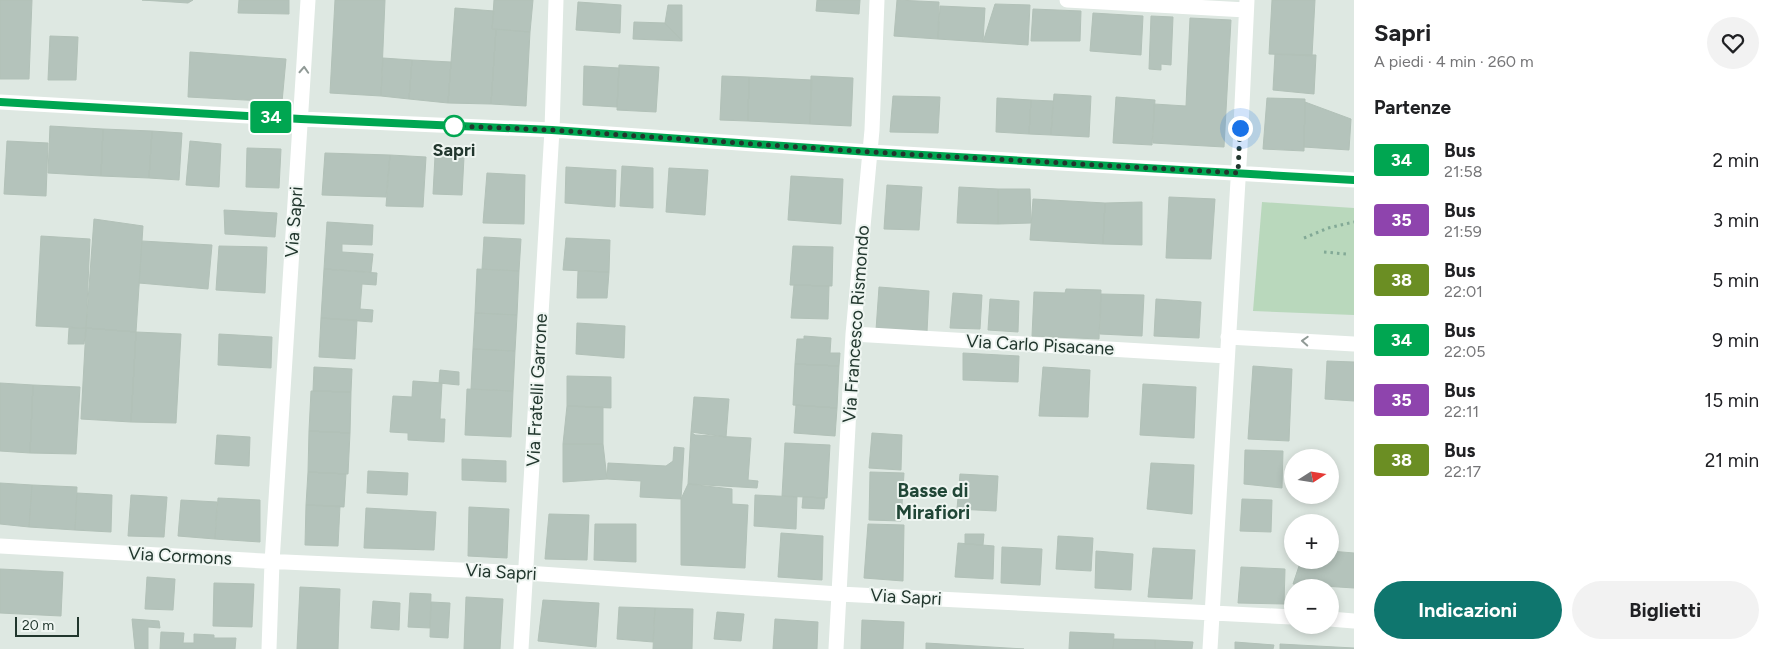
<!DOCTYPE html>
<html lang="it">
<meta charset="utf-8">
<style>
:root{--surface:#fff;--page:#f2f2f2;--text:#202124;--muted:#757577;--accent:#0f766e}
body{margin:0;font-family:Figtree,sans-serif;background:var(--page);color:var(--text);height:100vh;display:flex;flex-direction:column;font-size:19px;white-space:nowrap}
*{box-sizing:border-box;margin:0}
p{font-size:16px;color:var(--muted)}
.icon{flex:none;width:28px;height:28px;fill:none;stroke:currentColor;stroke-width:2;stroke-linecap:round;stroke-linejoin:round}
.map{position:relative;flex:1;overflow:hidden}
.panel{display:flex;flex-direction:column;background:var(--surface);width:425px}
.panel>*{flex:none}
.badge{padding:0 10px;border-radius:4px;font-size:18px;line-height:32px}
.needle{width:32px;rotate:78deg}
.controls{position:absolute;left:1284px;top:449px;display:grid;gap:10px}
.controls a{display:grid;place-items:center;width:55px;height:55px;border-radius:50%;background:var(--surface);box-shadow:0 2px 8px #0003;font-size:25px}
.scale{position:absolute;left:15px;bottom:12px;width:64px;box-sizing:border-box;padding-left:5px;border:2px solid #21362d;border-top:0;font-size:14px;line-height:18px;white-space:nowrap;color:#21362d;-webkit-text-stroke:4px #eef5f1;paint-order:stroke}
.you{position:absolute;width:25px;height:25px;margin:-12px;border:4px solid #fff;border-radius:50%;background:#1a73e8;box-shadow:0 0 0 8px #1a73e833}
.map>.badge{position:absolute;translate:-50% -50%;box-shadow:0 0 0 2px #fff}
h2{padding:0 20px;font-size:19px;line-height:45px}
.round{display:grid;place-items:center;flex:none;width:52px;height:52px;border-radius:26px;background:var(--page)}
.overview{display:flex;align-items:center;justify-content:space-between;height:85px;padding:0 20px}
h1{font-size:24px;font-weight:700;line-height:38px}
.action{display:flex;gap:10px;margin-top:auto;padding:10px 20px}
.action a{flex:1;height:58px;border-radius:30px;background:var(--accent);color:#fff;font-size:20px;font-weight:700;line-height:58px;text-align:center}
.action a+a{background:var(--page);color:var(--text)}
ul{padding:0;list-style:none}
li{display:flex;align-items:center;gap:15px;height:60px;padding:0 20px}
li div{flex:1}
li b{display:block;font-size:19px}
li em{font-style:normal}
li .badge{min-width:55px;font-weight:700;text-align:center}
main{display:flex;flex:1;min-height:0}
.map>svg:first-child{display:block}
.green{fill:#b9d8bc}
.building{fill:#b4c3bb;stroke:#b2c1b8}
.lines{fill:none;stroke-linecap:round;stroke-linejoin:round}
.path{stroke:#82a996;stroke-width:3;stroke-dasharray:2.5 4;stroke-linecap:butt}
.minor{stroke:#fff;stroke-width:15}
.oneway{stroke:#909a96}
.line-casing{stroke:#fff;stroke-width:11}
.line{stroke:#00a651;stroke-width:8}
.walk{stroke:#21362d;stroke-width:5;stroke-dasharray:0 9}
.stop-dot{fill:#fff;stroke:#00a651;stroke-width:2.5}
.labels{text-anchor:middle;stroke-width:4;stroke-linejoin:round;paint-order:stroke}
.stop-label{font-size:18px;font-weight:bold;fill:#21362d;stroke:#eef5f1}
.street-label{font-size:18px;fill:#21362d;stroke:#eef5f1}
.neighbourhood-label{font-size:19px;font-weight:bold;fill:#204636;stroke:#eef5f1}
</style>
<main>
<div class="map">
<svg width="1354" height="649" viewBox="0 0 1354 649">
<rect width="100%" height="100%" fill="#dee8e2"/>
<path class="green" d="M1262 202 1354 208V315L1253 311Z"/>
<path class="building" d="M0 0H32L29 79H0Z
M142 0H193L188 3Z
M239 0H289V14L238 13Z
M335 0H385L381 96 330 93Z
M494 0H533L530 32 492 29Z
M817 0H860L859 14 816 11Z
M897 0 939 2 938 39 894 36Z
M1272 0H1315L1312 56 1269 54Z
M578 2 621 5 620 33 576 30Z
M995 4 1030 5 1028 45 983 42Z
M668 5H682V41L665 23Z
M940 6 985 8 983 42 938 39Z
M455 8 494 11 492 29H496L491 104 448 103Z
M1033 9 1081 11 1080 41H1031Z
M1093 13 1143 16 1141 55 1090 51Z
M1151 16 1173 17 1171 65 1161 64V70L1149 69Z
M1190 18 1231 20 1224 147 1153 143 1154 104 1186 106Z
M634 22 665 23 682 41 633 39Z
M496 29 530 32 526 106 491 104Z
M50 36 78 37 76 80H48Z
M190 52 286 59 282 102 188 97Z
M1275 54 1316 55 1314 94 1273 90Z
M383 58 412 60 409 99 381 96Z
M412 60 451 62 448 103 409 99Z
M619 65 659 67 656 112 617 110Z
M584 66 619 68 617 107 583 105Z
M722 76 749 77 748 121 720 120Z
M811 76 853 78 851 126 810 124Z
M749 77 812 80 810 124 748 121Z
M1054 94 1091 96 1089 137 1051 135Z
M893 96 940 97 938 133 890 132Z
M1116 97 1155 100 1152 145 1113 143Z
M997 98 1031 100 1029 134 996 132Z
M1267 98 1305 99 1304 151 1263 149Z
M1031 100 1053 101 1051 135 1029 134Z
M1305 102 1351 119 1349 150 1304 147Z
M50 126 103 129 101 176 48 173Z
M103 129 152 131 149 178 101 176Z
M152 131 182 133 179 180 149 178Z
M7 141 48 143 46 196 4 194Z
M190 141 221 144 219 187 186 185Z
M247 148 281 149 279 188 246 187Z
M325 153 390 155 386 197 322 195Z
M390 155 426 157 423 207 386 206Z
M435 156 464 157 462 195 433 194Z
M622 166 653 168V208L620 206Z
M566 167 616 170 615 207 565 203Z
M669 168 708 170 705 215 666 212Z
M487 173 525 175 524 224 483 223Z
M791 176 843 179 841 224 788 220Z
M887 185 922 187 919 230 884 229Z
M959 187 998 189V224L957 223Z
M998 189H1030L1031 223 998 224Z
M1169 197 1215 199 1211 259 1166 258Z
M1033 199 1105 203 1103 244 1030 240Z
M1142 202V245L1103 244 1105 203Z
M224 210 277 213 275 237 225 234Z
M94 219 143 226 136 332 86 328Z
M327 222 373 225 372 245 342 244V252L373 254 371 272 324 269Z
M41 236 90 239 86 328 36 326Z
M484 237 521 239 519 271 482 269Z
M566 238 610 240 609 272 563 270Z
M142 241 212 245 208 289 139 283Z
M219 246 267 247 265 293 216 290Z
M793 246 833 247 832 286 790 285Z
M324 269 377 273 376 285 362 284 360 309 373 310 372 322 321 318Z
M477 269 519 271 517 315 475 313Z
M578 271 609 272 607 298H577Z
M794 285 829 286 828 319 791 318Z
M879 287 929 291 927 332 876 330Z
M1066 289 1101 290 1099 339 1032 336 1034 292 1065 293Z
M953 293 982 295 980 329 950 328Z
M1101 294 1144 295 1142 336 1100 334Z
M990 299 1019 301 1018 332 988 330Z
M1156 299 1201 302 1199 338 1154 336Z
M475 313 517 315 515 351 473 349Z
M321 318 357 320 355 359 319 357Z
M577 323 625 326 624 358 576 354Z
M69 328H86L84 344H68Z
M86 328 136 332 131 422 81 419Z
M136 332 181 334 176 423 131 422Z
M219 334 272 337 271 368 218 365Z
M804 336 831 338 830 353H840L839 366 795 364 797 339H804Z
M473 349 515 351 513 391 471 389Z
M963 353 1019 356 1018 382 963 380Z
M1327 361 1354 362V401L1325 399Z
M795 364 839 366 837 408 793 405Z
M1253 366 1292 369 1289 441 1248 439Z
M314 367 352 369 351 392 313 391Z
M1043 367 1090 370 1088 417 1039 416Z
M440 370 459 372V385L439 383Z
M567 376 611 377V408L567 406Z
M413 381 442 383 440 419H445L444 442 408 440V433L390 432 393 396 412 397Z
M0 383 33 385 30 453 0 451Z
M1143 384 1196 387 1194 438 1140 435Z
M33 385 80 387 76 454 30 453Z
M467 389 513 391 511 437 465 435Z
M311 391 351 392 350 433 309 431Z
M694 397 729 399 726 437 691 432Z
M796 405 837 408 835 436 794 433Z
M567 406 603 407V444H563Z
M309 431 350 433 348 474 308 472Z
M691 432 695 435 751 438 748 480 758 481 757 488 688 484Z
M872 433 902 435 901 470 869 468Z
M217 435 250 437 249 466 215 464Z
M785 443 830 445 827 498 782 496Z
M563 444H603L607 479 563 482Z
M674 447 684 448 681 499 640 497 641 481 607 479 608 463 666 466 673 461Z
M1245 450 1283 451 1282 488 1244 484Z
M462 459 506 461V482L462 480Z
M1151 463 1194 465 1192 514 1147 509Z
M368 471 408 473 407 495 367 493Z
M308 472 346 474 344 507 306 505Z
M870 472 904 473 901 521 869 520Z
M960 474 998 476 996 511 957 509Z
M0 483 32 485 29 527 0 524Z
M688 484 732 489V504L748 505 745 568 681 565V499Z
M32 485 77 487 75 530 29 527Z
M77 493 112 495 111 532 75 530Z
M131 495 167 497 164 537 128 536Z
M755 495 797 497 796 529 754 526Z
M803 497 825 498 824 509 802 508Z
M218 498 260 500V542L215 539Z
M1242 499 1272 500 1271 532 1240 531Z
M181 500 217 502 215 539 178 536Z
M306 505 340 506 338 546 305 545Z
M469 507 509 509 507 558 468 556Z
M366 508 436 512 434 550 364 548Z
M549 514 589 515 587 560 545 559Z
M595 524H636V562L594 560Z
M868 524 904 525 903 581 864 578Z
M781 533 823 536 822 580 778 577Z
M965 534H984L983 545 965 544Z
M1058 536 1093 538 1091 571 1056 569Z
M958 543 994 546 993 579 955 577Z
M1002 547 1042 549 1040 585 1001 583Z
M1153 548 1195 550 1192 599 1148 597Z
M1096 551 1133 554 1131 590 1095 588Z
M1330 551 1354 553V588L1293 584 1301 560H1330Z
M1241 567 1285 569 1284 604 1238 603Z
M0 569 63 572 61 616 0 613Z
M147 577 175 579 173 610 145 609Z
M214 583 254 584 252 627 213 626Z
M300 587 340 589 338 649H297Z
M410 593 431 594 430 628 408 627Z
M466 597 503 599 500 649H464Z
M543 600 599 603 596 647 538 641Z
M373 601 400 603 399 630 371 628Z
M431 602 450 603 448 638 430 637Z
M619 607 655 608 653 642 617 639Z
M655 608 693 609 692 649H653Z
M717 612 744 614 741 641 714 639Z
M132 619 159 621 160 628 148 627V649H135Z
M775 619 818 622 817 649H773Z
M862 620 904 622 903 649H861Z
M161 632 184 633 183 643H194V634L214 635V638H236L235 649H160Z
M1070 632 1114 634 1113 649H1069Z
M1114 639 1155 640V649H1113Z
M1155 640 1193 642 1192 649H1155Z
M1235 642 1274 645 1273 649H1235Z
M926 643 1024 649H926Z
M1280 644 1354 648V649H1280Z"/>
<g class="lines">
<path class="path" d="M1304 238 1328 228 1354 222
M1324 252 1346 254"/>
<path class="minor" d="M1067 0 1246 10
M0 102 301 119 552 130 870 152 1354 180
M853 334 1227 356
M1228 337 1354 344
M0 546 263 561 526 573 839 594 1292 617
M1330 619 1354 621
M269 649 272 562 308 0
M521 649 552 130 556 0
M836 649 853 334 872 130 877 0
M1210 649 1240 147 1247 0"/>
</g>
<defs><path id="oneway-chevron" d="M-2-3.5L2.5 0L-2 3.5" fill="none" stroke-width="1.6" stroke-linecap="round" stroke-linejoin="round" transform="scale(1.25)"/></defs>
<g class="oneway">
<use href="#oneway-chevron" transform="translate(304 70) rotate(-87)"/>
<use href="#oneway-chevron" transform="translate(1305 341) rotate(-177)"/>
</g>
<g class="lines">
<g class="line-casing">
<path id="line" d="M0 102 301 119 552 130 870 152 1354 180"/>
</g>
<use href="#line" class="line"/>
<path class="walk" d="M454 126 552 130 870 152 1238 173 1240 128"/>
</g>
<circle class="stop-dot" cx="454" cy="126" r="10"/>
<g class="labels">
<g class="stop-label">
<text x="454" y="156">Sapri</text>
</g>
<g class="street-label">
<text transform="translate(294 222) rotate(-86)" y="6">Via Sapri</text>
<text transform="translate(856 324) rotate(-86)" y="6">Via Francesco Rismondo</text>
<text transform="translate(1040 345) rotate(3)" y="6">Via Carlo Pisacane</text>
<text transform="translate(537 390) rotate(-87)" y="6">Via Fratelli Garrone</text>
<text transform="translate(180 556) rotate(3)" y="6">Via Cormons</text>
<text transform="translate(501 572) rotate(3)" y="6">Via Sapri</text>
<text transform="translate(906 597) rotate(3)" y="6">Via Sapri</text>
</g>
<g class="neighbourhood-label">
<text x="933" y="497">Basse di<tspan x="933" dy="22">Mirafiori</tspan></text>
</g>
</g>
</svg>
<div class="controls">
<a><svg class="needle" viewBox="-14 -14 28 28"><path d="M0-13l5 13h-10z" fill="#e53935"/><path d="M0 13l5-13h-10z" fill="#757577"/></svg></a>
<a>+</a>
<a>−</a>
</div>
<div class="scale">20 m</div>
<div class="you" style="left:1240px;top:128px"></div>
<b class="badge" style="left:271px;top:117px;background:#00a651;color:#fff">34</b>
</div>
<section class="panel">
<div class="overview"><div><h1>Sapri</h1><p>A piedi · 4 min · 260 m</p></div><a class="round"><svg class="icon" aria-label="heart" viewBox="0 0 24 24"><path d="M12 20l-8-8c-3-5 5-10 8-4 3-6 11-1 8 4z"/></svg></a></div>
<h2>Partenze</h2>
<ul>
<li><span class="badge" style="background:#00a651;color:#fff">34</span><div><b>Bus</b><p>21:58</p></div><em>2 min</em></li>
<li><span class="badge" style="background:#8e44ad;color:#fff">35</span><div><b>Bus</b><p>21:59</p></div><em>3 min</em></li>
<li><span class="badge" style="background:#6b8e23;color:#fff">38</span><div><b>Bus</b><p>22:01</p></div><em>5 min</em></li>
<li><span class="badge" style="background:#00a651;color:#fff">34</span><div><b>Bus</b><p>22:05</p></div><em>9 min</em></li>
<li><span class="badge" style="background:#8e44ad;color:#fff">35</span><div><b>Bus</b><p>22:11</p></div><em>15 min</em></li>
<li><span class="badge" style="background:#6b8e23;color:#fff">38</span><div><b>Bus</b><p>22:17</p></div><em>21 min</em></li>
</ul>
<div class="action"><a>Indicazioni</a><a>Biglietti</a></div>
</section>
</main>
